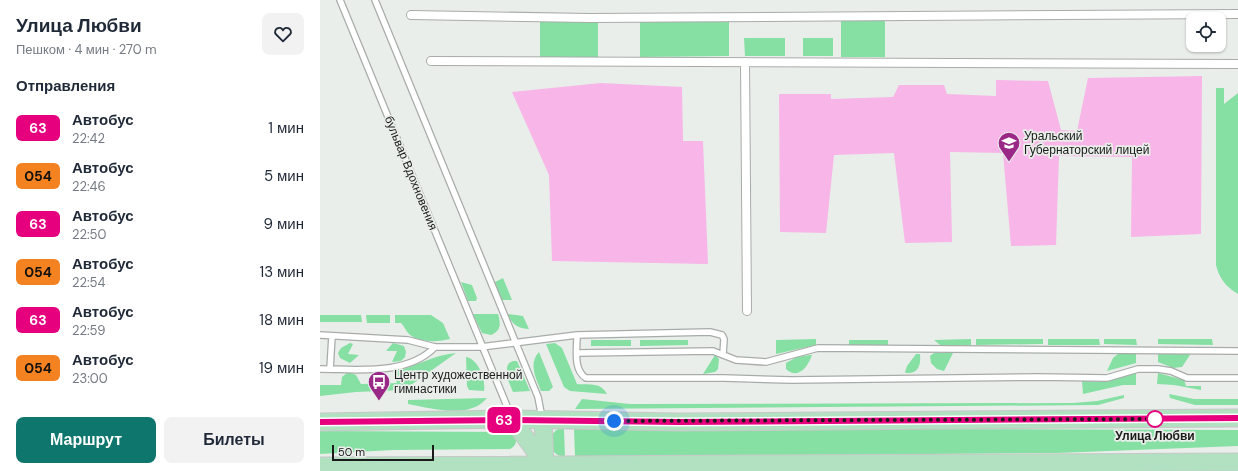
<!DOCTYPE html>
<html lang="ru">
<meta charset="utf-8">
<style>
:root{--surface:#fff;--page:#f2f2f3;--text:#1f2937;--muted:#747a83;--accent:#0f766e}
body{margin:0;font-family:"DM Sans",sans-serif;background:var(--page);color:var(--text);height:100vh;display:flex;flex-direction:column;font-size:15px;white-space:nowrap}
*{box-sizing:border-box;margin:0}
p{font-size:13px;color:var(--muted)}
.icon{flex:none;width:22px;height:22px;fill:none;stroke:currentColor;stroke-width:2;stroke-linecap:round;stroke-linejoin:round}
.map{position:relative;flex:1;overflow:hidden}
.side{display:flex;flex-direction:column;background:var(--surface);width:320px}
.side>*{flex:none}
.badge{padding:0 8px;border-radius:6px;font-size:14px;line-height:26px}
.buttons{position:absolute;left:866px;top:12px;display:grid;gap:8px}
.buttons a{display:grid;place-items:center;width:40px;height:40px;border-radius:8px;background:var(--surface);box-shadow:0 1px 3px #0004;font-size:20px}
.scale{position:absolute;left:12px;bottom:10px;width:102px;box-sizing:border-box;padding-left:4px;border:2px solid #1a1b1a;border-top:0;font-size:11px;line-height:14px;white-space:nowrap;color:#1a1b1a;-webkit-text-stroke:3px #e9eeea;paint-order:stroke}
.you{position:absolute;width:20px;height:20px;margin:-10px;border:3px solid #fff;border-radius:50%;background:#1a73e8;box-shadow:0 0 0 6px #1a73e833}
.map>.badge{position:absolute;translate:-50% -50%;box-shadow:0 0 0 2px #fff}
h2{padding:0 16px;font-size:15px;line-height:36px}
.round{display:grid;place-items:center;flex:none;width:42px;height:42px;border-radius:8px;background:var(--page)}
.summary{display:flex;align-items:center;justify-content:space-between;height:68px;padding:0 16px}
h1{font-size:19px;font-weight:700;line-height:30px}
.button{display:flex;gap:8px;margin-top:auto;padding:8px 16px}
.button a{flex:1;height:46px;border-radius:8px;background:var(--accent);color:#fff;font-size:16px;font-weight:700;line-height:46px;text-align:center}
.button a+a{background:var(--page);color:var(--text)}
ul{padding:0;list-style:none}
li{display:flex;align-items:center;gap:12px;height:48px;padding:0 16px}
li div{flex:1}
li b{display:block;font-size:15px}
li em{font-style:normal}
li .badge{min-width:44px;font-weight:700;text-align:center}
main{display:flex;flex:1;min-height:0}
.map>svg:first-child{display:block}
.green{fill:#86e0a3}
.building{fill:#f8b5e7}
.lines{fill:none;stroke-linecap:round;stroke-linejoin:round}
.service-casing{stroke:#a8aca9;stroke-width:8}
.pedestrian-casing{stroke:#a8aca9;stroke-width:10}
.primary-casing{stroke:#c8c8c8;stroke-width:19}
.service{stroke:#fff;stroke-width:5.5}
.pedestrian{stroke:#fff;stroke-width:8}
.primary{stroke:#b2e1c1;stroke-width:17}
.line-casing{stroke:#fff;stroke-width:9}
.line{stroke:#e6007e;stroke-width:6}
.walk{stroke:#1a1b1a;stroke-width:4;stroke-dasharray:0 7.2}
.stop-dot{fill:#fff;stroke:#e6007e;stroke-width:2}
.labels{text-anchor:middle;stroke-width:3.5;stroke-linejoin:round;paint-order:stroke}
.poi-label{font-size:12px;fill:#1a1b1a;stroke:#e9eeea;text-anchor:start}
.street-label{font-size:12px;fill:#1a1b1a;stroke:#e9eeea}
.stop-label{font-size:12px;font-weight:bold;fill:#1a1b1a;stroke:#e9eeea}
</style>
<main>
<section class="side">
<div class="summary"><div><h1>Улица Любви</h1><p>Пешком · 4 мин · 270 m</p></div><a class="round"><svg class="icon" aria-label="heart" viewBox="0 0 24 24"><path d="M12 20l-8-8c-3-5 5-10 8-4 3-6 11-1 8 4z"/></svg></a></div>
<h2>Отправления</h2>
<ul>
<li><span class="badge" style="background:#e6007e;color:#fff">63</span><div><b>Автобус</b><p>22:42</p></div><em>1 мин</em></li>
<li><span class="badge" style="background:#f58220;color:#111">054</span><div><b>Автобус</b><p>22:46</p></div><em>5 мин</em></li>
<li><span class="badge" style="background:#e6007e;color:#fff">63</span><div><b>Автобус</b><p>22:50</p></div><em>9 мин</em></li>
<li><span class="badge" style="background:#f58220;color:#111">054</span><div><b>Автобус</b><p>22:54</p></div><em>13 мин</em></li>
<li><span class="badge" style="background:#e6007e;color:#fff">63</span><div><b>Автобус</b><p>22:59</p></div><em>18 мин</em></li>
<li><span class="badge" style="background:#f58220;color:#111">054</span><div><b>Автобус</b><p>23:00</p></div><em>19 мин</em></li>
</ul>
<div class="button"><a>Маршрут</a><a>Билеты</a></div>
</section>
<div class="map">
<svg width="918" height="471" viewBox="0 0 918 471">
<rect width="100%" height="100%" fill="#e9eeea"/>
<path class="green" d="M409 20V56L320 57V21Z
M521 21H565V57H521Z
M220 22H278V57H220Z
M424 38H465V56H425Z
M483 38H513V56H483Z
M896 88H904V104L918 93V294C906 287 899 278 896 265Z
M183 278 192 300H182L175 282Z
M141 282 152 285 157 298 156 301H148Z
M153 314H178C181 324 181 331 171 335L162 333Z
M188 314 203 316 209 329C199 329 191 324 188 314Z
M0 315H41L42 322H0Z
M46 315H70V323H47Z
M75 315H111L123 323 130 339C119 342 98 343 89 334 86 331 84 326 81 323H75Z
M496 339V345L456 354V340Z
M651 339V345H620L614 340Z
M656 339H723V344L656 345Z
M728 339H779L780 345H728Z
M784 339H816L817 345 784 344Z
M838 339H892L893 345 838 344Z
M271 340H311V346H271Z
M320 340H368V345L320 346Z
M529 340H568V345H529Z
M30 343 33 344 28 354 39 355 30 363 20 358 18 353 21 348Z
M73 343 84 346 86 352 85 357 81 361 72 362 77 351H66Z
M235 343 242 348 257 384C269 385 281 382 287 394L250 391 244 387 226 344Z
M219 352 233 387 229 391H221C216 378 208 364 219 352Z
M867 352 870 355 862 367 853 368 838 362V354Z
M136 353 84 390 36 392 0 396V385H21L22 377 28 372 36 375 41 384 77 383 73 372C95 367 113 355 136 353Z
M614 353H633L624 371 617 369 611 363 610 356Z
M799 353 816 354V363L787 371 793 358Z
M596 354H600C601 364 599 374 586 373L585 372 587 366Z
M395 355 399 359 398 369 395 372 383 374Z
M490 355H492C488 367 478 380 466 369V363L477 357Z
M146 357C159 359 166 381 164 391L149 390 147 386Z
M193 361H197L210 391 193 392 187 378V367L189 363Z
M816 373V385H803L763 394 762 381 782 382Z
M838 373 864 380 866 386H881V390L854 385 837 384Z
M849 394 874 399H918V405H875L850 398Z
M804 395V398L778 405 255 409 262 399 310 404 753 403 777 401Z
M167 398C149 420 111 408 88 404V400Z
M254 428 918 430V446L737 453 255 457Z
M238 429H244L245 457C229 456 225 437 238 429Z
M0 431 192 432 196 435C196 442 197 445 190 449L73 450 0 454Z"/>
<path class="building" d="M882 76 881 234 811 237 812 157 739 156 736 245 691 246 683 153 630 152 632 242 585 243 574 153 514 155 506 233 460 232 459 94H511V99L573 97 579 85H624L627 94 676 96V80L728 81 741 130 757 131 768 78Z
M281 83 362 87 363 141H383L388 264 232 261 229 175 192 92Z"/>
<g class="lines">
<g class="service-casing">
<path id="service" d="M20 0 191 416
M55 0 218 397 222 418
M0 335 88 340 115 347H161L257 335C257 350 253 370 266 378H404L471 380 718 377 787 378 818 369H838L851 371 867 378H918
M257 335 390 332 402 335 404 339 403 355
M257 353 393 351 416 360 446 362 498 348 918 351
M0 369C37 369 87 376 115 347
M10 369 12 336"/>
</g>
<g class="pedestrian-casing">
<path id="pedestrian" d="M91 15 270 18 918 14
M111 61 918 64
M425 62 427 311"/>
</g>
<g class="primary-casing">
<path id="primary" d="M192 419 225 465
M223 420 225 465
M0 422 192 419 357 422 918 418
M0 466 918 462"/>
</g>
<use href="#service" class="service"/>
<use href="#pedestrian" class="pedestrian"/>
<use href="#primary" class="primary"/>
</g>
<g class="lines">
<g class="line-casing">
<path id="line" d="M0 422 192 420 358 422 918 418"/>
</g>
<use href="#line" class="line"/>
<path class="walk" d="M294 421 840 419H835"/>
</g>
<defs>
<g id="school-pin" transform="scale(1.15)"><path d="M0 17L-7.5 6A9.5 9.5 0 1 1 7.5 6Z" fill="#992886" stroke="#e9eeea"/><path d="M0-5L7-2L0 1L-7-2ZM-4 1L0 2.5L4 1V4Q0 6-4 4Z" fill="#fff"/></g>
<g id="bus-pin" transform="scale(1.15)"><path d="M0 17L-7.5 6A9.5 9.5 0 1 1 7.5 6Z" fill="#992886" stroke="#e9eeea"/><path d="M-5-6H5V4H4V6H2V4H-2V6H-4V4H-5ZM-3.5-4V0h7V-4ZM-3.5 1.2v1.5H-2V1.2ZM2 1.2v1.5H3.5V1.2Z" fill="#fff"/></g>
</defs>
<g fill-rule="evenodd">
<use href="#school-pin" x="689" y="143"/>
<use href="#bus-pin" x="59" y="382"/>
</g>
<circle class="stop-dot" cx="835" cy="419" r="8"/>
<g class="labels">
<g class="poi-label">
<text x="704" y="140">Уральский<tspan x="704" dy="14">Губернаторский лицей</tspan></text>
<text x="74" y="379">Центр художественной<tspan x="74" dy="14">гимнастики</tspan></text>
</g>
<g class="street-label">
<text transform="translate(91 173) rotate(68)" y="4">бульвар Вдохновения</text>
</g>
<g class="stop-label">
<text x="835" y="440">Улица Любви</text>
</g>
</g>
</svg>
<div class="buttons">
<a><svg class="icon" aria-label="locate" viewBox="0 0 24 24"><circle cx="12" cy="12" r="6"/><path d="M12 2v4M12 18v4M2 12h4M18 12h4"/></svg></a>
</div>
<div class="scale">50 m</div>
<div class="you" style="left:294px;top:421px"></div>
<b class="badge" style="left:184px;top:420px;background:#e6007e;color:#fff">63</b>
</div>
</main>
